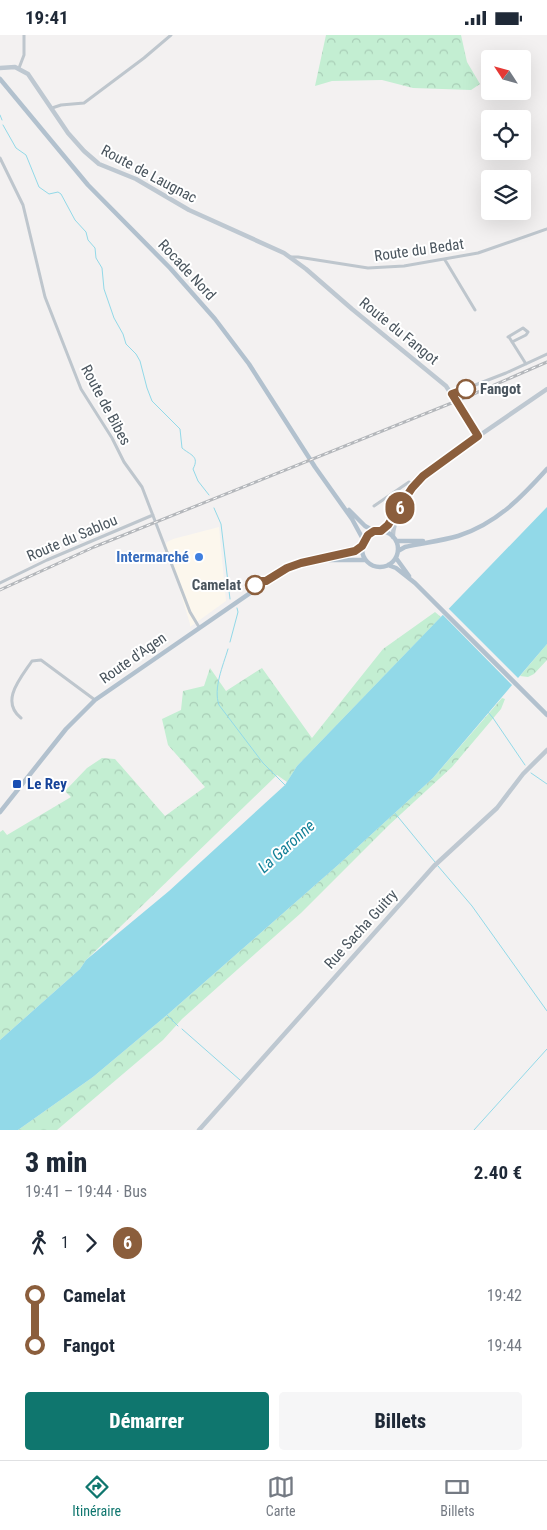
<!DOCTYPE html>
<html lang="fr">
<meta charset="utf-8">
<style>
:root{--surface:#fff;--page:#f6f6f7;--text:#1f2937;--muted:#747a83;--line:#e0e1e3;--accent:#0f766e}
body{margin:0;font-family:"Roboto Condensed",sans-serif;background:var(--page);color:var(--text);height:100vh;display:flex;flex-direction:column;font-size:19px;white-space:nowrap}
*{box-sizing:border-box;margin:0}
p{font-size:16px;color:var(--muted)}
.icon{flex:none;width:28px;height:28px;fill:none;stroke:currentColor;stroke-width:2;stroke-linecap:round;stroke-linejoin:round}
.map{position:relative;height:1095px;overflow:hidden}
.sheet{display:flex;flex-direction:column;background:var(--surface);flex:1}
.sheet>*{flex:none}
.badge{padding:0 10px;border-radius:16px;font-size:18px;line-height:32px}
.needle{width:32px;rotate:306deg}
.fabs{position:absolute;left:481px;top:15px;display:grid;gap:10px}
.fabs a{display:grid;place-items:center;width:50px;height:50px;border-radius:5px;background:var(--surface);box-shadow:0 5px 20px #0002;font-size:25px}
.map>.badge{position:absolute;translate:-50% -50%;box-shadow:0 0 0 2px #fff}
.legs{display:flex;align-items:center;gap:8px;height:55px;padding:0 25px;font-size:16px}
.legs p{margin-inline-start:auto}
.summary{display:flex;align-items:center;justify-content:space-between;height:85px;padding:0 25px}
h1{font-size:28px;font-weight:800;line-height:38px}
.button{display:flex;gap:10px;margin-top:auto;padding:10px 25px}
.button a{flex:1;height:58px;border-radius:5px;background:var(--accent);color:#fff;font-size:20px;font-weight:800;line-height:58px;text-align:center}
.button a+a{background:var(--page);color:var(--text)}
ul{padding:0 25px;list-style:none}
li{display:flex;align-items:center;gap:18px;height:50px;font-size:19px}
li i{display:grid;place-items:center;width:8px;height:100%;margin:0 6px;background:currentColor}
li i::after{content:'';width:12px;height:12px;margin:-6px;border:4px solid;border-radius:50%;background:var(--surface)}
li p{margin-inline-start:auto}
li:first-child i{background:linear-gradient(#0000 50%,currentColor 0)}
li:last-child i{background:linear-gradient(currentColor 50%,#0000 0)}
.status{display:flex;justify-content:space-between;align-items:center;height:35px;padding:0 25px;background:var(--surface);direction:ltr}
.status svg{height:14px;fill:currentColor}
.tabs{display:flex;justify-content:space-around;align-items:center;height:70px;border-top:1px solid var(--line);background:var(--surface);font-size:14px;color:var(--muted)}
.tabs a{display:grid;justify-items:center;gap:2px}
.tabs .active{color:var(--accent)}
.map>svg:first-child{display:block}
.commercial{fill:#fcf7ed}
.forest{fill:url(#forest-crowns)}
.water{fill:#92d9e8}
.pier{fill:#f3f1f1}
.lines{fill:none;stroke-linecap:round;stroke-linejoin:round}
.stream{stroke:#92d9e8;stroke-width:1}
.street{stroke:#bec6cd;stroke-width:3}
.secondary{stroke:#bec8d1;stroke-width:4.5}
.primary{stroke:#b2c1ce;stroke-width:4.5}
.rail-casing{stroke:#b4b7bb;stroke-width:3}
.rail{stroke:#fff;stroke-width:1;stroke-dasharray:4;stroke-linecap:butt}
.line-1-casing{stroke:#fff;stroke-width:11}
.line-1{stroke:#8b5e3c;stroke-width:8}
.stop-1-dot{fill:#fff;stroke:#8b5e3c;stroke-width:2.5}
.shop-dot{fill:#3f7fe0;stroke:#fff;stroke-width:2}
.transit-dot{fill:#1a4fb4;stroke:#fff;stroke-width:2}
.labels{text-anchor:middle;stroke-width:4;stroke-linejoin:round;paint-order:stroke}
.street-label{font-size:15px;fill:#4a555e;stroke:#fff}
.stop-label{font-size:15px;font-weight:bold;fill:#4a555e;stroke:#fff;text-anchor:start}
.shop-label{font-size:15px;font-weight:bold;fill:#366cbe;stroke:#fff;text-anchor:end}
.transit-label{font-size:15px;font-weight:bold;fill:#164399;stroke:#fff;text-anchor:start}
.water-label{font-size:16px;font-style:italic;fill:#148198;stroke:#fff}
</style>
<div class="status"><b>19:41</b><svg viewBox="0 0 49 12"><path d="M0 12V9h3v3zM5 12V6h3v6zM10 12V3h3v9zM15 12V0h3v12zM26 1h20v11H26zM47 4h2v5h-2z"/></svg></div>
<div class="map">
<svg width="547" height="1095" viewBox="0 0 547 1095">
<defs>
<pattern id="forest-crowns" width="20" height="18" patternUnits="userSpaceOnUse" patternTransform="scale(1.25)"><rect width="20" height="18" fill="#c3eed2"/><path d="M2 6a3 3 0 1 1 6 0M12 15a3 3 0 1 1 6 0" fill="none" stroke="#a9ceb7"/></pattern>
</defs>
<rect width="100%" height="100%" fill="#f3f1f1"/>
<path class="commercial" d="M219 492 226 566 190 592V589L175 539 164 515 167 507 173 504Z"/>
<path class="forest" d="M326 0H461L467 27 480 49 471 55 413 53 382 45 332 46 315 51Z
M435 577 441 582 297 731 287 747 277 740 86 925 80 934 0 1005V797L3 795 7 800 71 762 65 756 87 733 102 723 115 724 165 781 205 752 168 710 162 684 181 675 183 656 204 651 210 633 226 656 262 633 312 703 383 614Z
M547 609V625L534 639 528 642 520 641Z
M502 663 505 664 501 674 452 732 389 790 301 878 182 984 163 1005 57 1095H18L93 1042 167 980 338 830 433 743Z"/>
<path class="water" d="M547 472V609L433 743 338 830 167 980 93 1042 18 1095H0V1005L80 934 86 925 169 856 285 750 297 731Z"/>
<path class="pier" d="M447 572 520 645 514 652 441 578Z"/>
<g class="lines">
<path class="stream" d="M0 80 2 85
M3 90 16 113 26 120 39 152 49 159 58 157 61 159 75 185 86 197 88 205 95 213 96 223 102 233 104 254 114 283 123 299 126 309 136 319 140 326 147 353 152 366 180 394 182 413C190 420 200 421 193 434L198 446 209 460
M214 473 221 489 230 564
M230 607 238 577 237 573
M228 614C223 631 213 653 219 670L263 728 285 750
M488 677 493 683 525 730
M531 738 547 749
M394 777 435 827
M438 831 472 871 547 976
M166 979 178 991
M182 994 240 1045
M474 1095 547 1014"/>
<path class="street" d="M19 33 24 20V0
M52 73 61 70 84 68 144 23 171 0
M0 123 23 170 45 262 81 354 112 403 124 427 142 452 190 577 199 592
M290 222H298L368 233 404 231 478 218 547 194
M445 225 475 275
M512 307 526 300 528 297 523 293 508 302H509L526 329
M452 359 506 338 547 319
M374 471 409 447 414 450
M0 548 47 525 153 480
M21 683C0 666 20 644 32 626L41 625 95 665"/>
<path class="secondary" d="M0 33 15 32 28 39 68 98 84 116 99 129 136 144 189 175 284 218 306 234 352 274 446 351 478 401
M381 496 387 490 400 473
M393 502C392 489 406 460 414 450 420 444 426 438 432 433L547 354
M199 1095 434 831 497 773 523 739 547 715"/>
<path class="primary" d="M0 44 88 150 170 233 215 284 249 329 315 432 352 484 364 506
M349 475 365 491 374 496
M362 514a18 18 0 1 1 36 0a18 18 0 1 1-36 0Z
M396 506H423
M398 516 405 512C422 508 441 506 458 501 496 489 521 463 547 434
M396 523 409 541
M329 525H365
M388 530 396 533 415 548 547 680
M0 777 66 694 95 665 282 536C306 523 345 526 362 511"/>
<g class="rail-casing">
<path id="rail" d="M0 555 94 512 469 361 547 327"/>
</g>
<use href="#rail" class="rail"/>
</g>
<g class="lines">
<g class="line-1-casing">
<path id="line-1" d="M255 550 260 546H266L287 533 301 528 355 516 362 511 368 500 374 496H381L388 490 412 453 423 441 478 401 452 359 466 354"/>
</g>
<use href="#line-1" class="line-1"/>
</g>
<g class="stop-1-dot">
<circle cx="466" cy="354" r="9"/>
<circle cx="255" cy="550" r="9"/>
</g>
<circle class="shop-dot" cx="199" cy="522" r="5"/>
<rect class="transit-dot" x="12" y="744" width="10" height="10" rx="2.5"/>
<g class="labels">
<g class="street-label">
<text transform="translate(149 139) rotate(28)" y="5">Route de Laugnac</text>
<text transform="translate(419 215) rotate(-8)" y="5">Route du Bedat</text>
<text transform="translate(187 235) rotate(47)" y="5">Rocade Nord</text>
<text transform="translate(399 296) rotate(39)" y="5">Route du Fangot</text>
<text transform="translate(106 370) rotate(62)" y="5">Route de Bibes</text>
<text transform="translate(72 503) rotate(-23)" y="5">Route du Sablou</text>
<text transform="translate(133 623) rotate(-35)" y="5">Route d'Agen</text>
<text transform="translate(361 894) rotate(-48)" y="5">Rue Sacha Guitry</text>
</g>
<g class="stop-label">
<text x="480" y="359">Fangot</text>
<text x="241" y="555" text-anchor="end">Camelat</text>
</g>
<g class="shop-label">
<text x="189" y="527">Intermarché</text>
</g>
<g class="transit-label">
<text x="27" y="754">Le Rey</text>
</g>
<g class="water-label">
<text transform="translate(286 811) rotate(-42)" y="6">La Garonne</text>
</g>
</g>
</svg>
<div class="fabs">
<a><svg class="needle" viewBox="-14 -14 28 28"><path d="M0-13l5 13h-10z" fill="#e53935"/><path d="M0 13l5-13h-10z" fill="#747a83"/></svg></a>
<a><svg class="icon" aria-label="locate" viewBox="0 0 24 24"><circle cx="12" cy="12" r="6"/><path d="M12 2v4M12 18v4M2 12h4M18 12h4"/></svg></a>
<a><svg class="icon" aria-label="layers" viewBox="0 0 24 24"><path d="M12 4l9 5-9 5-9-5zM3 14l9 5 9-5"/></svg></a>
</div>
<b class="badge" style="left:400px;top:473px;background:#8b5e3c;color:#fff">6</b>
</div>
<section class="sheet">
<div class="summary"><div><h1>3 min</h1><p>19:41 – 19:44 · Bus</p></div><b>2.40 €</b></div>
<div class="legs"><svg class="icon" aria-label="walk" viewBox="0 0 24 24"><circle cx="13" cy="4" r="2"/><path d="M13 8l-2 6 4 7M11 14l-3 7M7 12l3-4h3l4 4"/></svg>1<svg class="icon" aria-label="forward" viewBox="0 0 24 24"><path d="M9 5l7 7-7 7"/></svg><b class="badge" style="background:#8b5e3c;color:#fff">6</b></div>
<ul>
<li><i style="color:#8b5e3c"></i><b>Camelat</b><p>19:42</p></li>
<li><i style="color:#8b5e3c"></i><b>Fangot</b><p>19:44</p></li>
</ul>
<div class="button"><a>Démarrer</a><a>Billets</a></div>
</section>
<nav class="tabs">
<a class="active"><svg class="icon" aria-label="directions" viewBox="0 0 24 24"><path d="M12 3l9 9-9 9-9-9zM9 14v-3h6M13 9l2 2-2 2"/></svg>Itinéraire</a>
<a><svg class="icon" aria-label="map" viewBox="0 0 24 24"><path d="M3 6l6-2 6 2 6-2v14l-6 2-6-2-6 2zM9 4v14M15 6v14"/></svg>Carte</a>
<a><svg class="icon" aria-label="tickets" viewBox="0 0 24 24"><path d="M3 7h18v10H3zM15 7v10"/></svg>Billets</a>
</nav>
